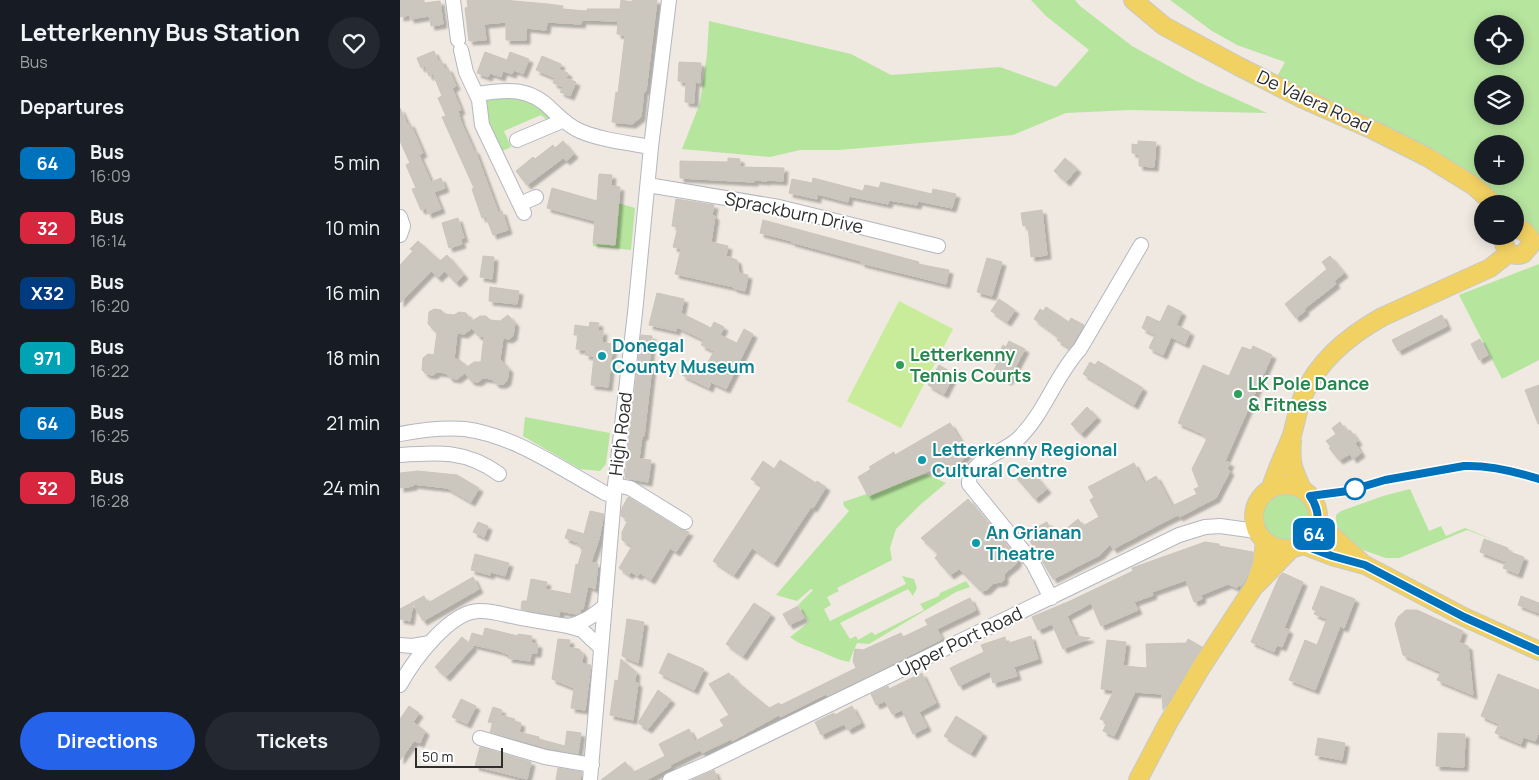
<!DOCTYPE html>
<meta charset="utf-8">
<style>
:root{--surface:#171b24;--page:#242831;--text:#f1f3f6;--muted:#9ea1a6;--accent:#2563eb}
body{margin:0;font-family:Manrope,sans-serif;background:var(--page);color:var(--text);height:100vh;display:flex;flex-direction:column;font-size:19px;white-space:nowrap}
*{box-sizing:border-box;margin:0}
p{font-size:16px;color:var(--muted)}
.icon{flex:none;width:28px;height:28px;fill:none;stroke:currentColor;stroke-width:2;stroke-linecap:round;stroke-linejoin:round}
.map{position:relative;flex:1;overflow:hidden}
.sheet{display:flex;flex-direction:column;background:var(--surface);width:400px}
.sheet>*{flex:none}
.badge{padding:0 10px;border-radius:8px;font-size:18px;line-height:32px}
.controls{position:absolute;left:1074px;top:15px;display:grid;gap:10px}
.controls a{display:grid;place-items:center;width:50px;height:50px;border-radius:50%;background:var(--surface);box-shadow:0 2px 12px #0003;font-size:25px}
.scale{position:absolute;left:15px;bottom:12px;width:88px;box-sizing:border-box;padding-left:5px;border:2px solid #2e2e2e;border-top:0;font-size:14px;line-height:18px;white-space:nowrap;color:#2e2e2e;-webkit-text-stroke:4px #fff;paint-order:stroke}
.map>.badge{position:absolute;translate:-50% -50%;box-shadow:0 0 0 2px #fff}
h2{padding:0 20px;font-size:19px;line-height:45px}
.round{display:grid;place-items:center;flex:none;width:52px;height:52px;border-radius:26px;background:var(--page)}
.head{display:flex;align-items:center;justify-content:space-between;height:85px;padding:0 20px}
h1{font-size:24px;font-weight:700;line-height:38px}
.primary-button{display:flex;gap:10px;margin-top:auto;padding:10px 20px}
.primary-button a{flex:1;height:58px;border-radius:30px;background:var(--accent);color:#fff;font-size:20px;font-weight:700;line-height:58px;text-align:center}
.primary-button a+a{background:var(--page);color:var(--text)}
ul{padding:0;list-style:none}
li{display:flex;align-items:center;gap:15px;height:65px;padding:0 20px}
li div{flex:1}
li b{display:block;font-size:19px}
li em{font-style:normal}
li .badge{min-width:55px;font-weight:700;text-align:center}
main{display:flex;flex:1;min-height:0}
.map>svg:first-child{display:block}
.green{fill:#b6e59e;fill-rule:evenodd}
.pitch{fill:#c9ec9a}
.building{fill:#cbc7bf;stroke:#cbc5ba;fill-rule:evenodd;filter:url(#shadow)}
.lines{fill:none;stroke-linecap:round;stroke-linejoin:round}
.minor-casing{stroke:#b4b7c1;stroke-width:16}
.major-casing{stroke:#c9c9c9;stroke-width:20}
.minor{stroke:#fff;stroke-width:14}
.major{stroke:#f2d163;stroke-width:18}
.line-casing{stroke:#fff;stroke-width:11}
.line{stroke:#0072bc;stroke-width:8}
.culture-dot{fill:#0f9aa8;stroke:#fff;stroke-width:2}
.leisure-dot{fill:#2e9e5b;stroke:#fff;stroke-width:2}
.stop-dot{fill:#fff;stroke:#0072bc;stroke-width:2.5}
.labels{text-anchor:middle;stroke-width:4;stroke-linejoin:round;paint-order:stroke}
.street-label{font-size:18px;fill:#2e2e2e;stroke:#fff}
.culture-label{font-size:18px;font-weight:bold;fill:#0d838f;stroke:#fff;text-anchor:start}
.leisure-label{font-size:18px;font-weight:bold;fill:#27864d;stroke:#fff;text-anchor:start}
</style>
<main>
<section class="sheet">
<div class="head"><div><h1>Letterkenny Bus Station</h1><p>Bus</p></div><a class="round"><svg class="icon" aria-label="heart" viewBox="0 0 24 24"><path d="M12 20l-8-8c-3-5 5-10 8-4 3-6 11-1 8 4z"/></svg></a></div>
<h2>Departures</h2>
<ul>
<li><span class="badge" style="background:#0072bc;color:#fff">64</span><div><b>Bus</b><p>16:09</p></div><em>5 min</em></li>
<li><span class="badge" style="background:#d7263d;color:#fff">32</span><div><b>Bus</b><p>16:14</p></div><em>10 min</em></li>
<li><span class="badge" style="background:#003b80;color:#fff">X32</span><div><b>Bus</b><p>16:20</p></div><em>16 min</em></li>
<li><span class="badge" style="background:#00a3b4;color:#fff">971</span><div><b>Bus</b><p>16:22</p></div><em>18 min</em></li>
<li><span class="badge" style="background:#0072bc;color:#fff">64</span><div><b>Bus</b><p>16:25</p></div><em>21 min</em></li>
<li><span class="badge" style="background:#d7263d;color:#fff">32</span><div><b>Bus</b><p>16:28</p></div><em>24 min</em></li>
</ul>
<div class="primary-button"><a>Directions</a><a>Tickets</a></div>
</section>
<div class="map">
<svg width="1139" height="780" viewBox="0 0 1139 780">
<defs>
<filter id="shadow"><feDropShadow dx="4" dy="4" stdDeviation="1" flood-color="#0004"/></filter>
</defs>
<rect width="100%" height="100%" fill="#efe9e1"/>
<path class="green" d="M631 0H675L680 6 732 46 796 81 867 113 730 110 666 113 613 135 439 150H400L370 157 282 149 300 103 307 54 309 21 451 54 491 75 600 67 656 87 689 50 646 16Z
M770 0H1139V235L1131 241 1115 229V204H1094L1074 186 873 84 885 62 837 45 812 31ZM1082 24H1115V56H1082ZM1082 84H1115V116H1082ZM1082 144H1115V176H1082Z
M108 97C128 99 135 105 150 117V120L148 121 141 115 104 131 111 147 100 152 88 125 85 102 89 100Z
M218 203 235 208 231 250 193 246V243L215 245Z
M1139 264V360L1102 379 1059 295Z
M125 417 210 433 206 464 200 471 180 469 123 436Z
M526 474 546 483 520 505 496 529 490 548 492 560 437 588 439 591 427 597 431 605 424 609 430 621 506 584 502 576 514 579 517 588 513 596 508 589 440 623 450 639 456 636 458 640 472 632 475 635 524 610 520 604 539 596 540 593 566 581 570 587 556 592 469 644 457 643 449 662C438 660 429 655 419 651 406 645 402 646 390 637L409 622 398 605 413 590 411 589 397 601 376 595 449 511 444 506 443 502Z
M1010 489 1029 531 1041 526 1046 536 1065 528 1099 542 1067 530 999 558H986L963 550 939 532 936 521V515L941 511 983 496Z
M862 518a24 24 0 1 1 48 0a24 24 0 1 1-48 0Z"/>
<path class="pitch" d="M499 301 553 329 501 428 447 401Z"/>
<path class="building" d="M0 0H24V3L40 1 43 24 31 26 29 16 10 19V15L0 17Z
M67 0H103L148 4 163 6 162 9 187 11V9H220L221 0 232 2V0H257L246 91 244 90 241 117 232 124 212 122 216 92 218 93 225 35 217 34 218 21 182 20 181 24 147 22 146 30 126 28V40H106V22L84 24 86 40 69 41 65 8 68 7Z
M34 51 38 61 41 60 45 69 48 68 56 86 52 88 61 110 58 111 61 122 74 151 75 150 98 212 102 211 108 230 93 235 86 217 82 218 72 189 74 188 42 117 46 116 38 98 42 96 33 74 29 76 25 66 21 68 17 58Z
M85 52 107 60 110 52 129 59 123 74 114 70 112 74 103 71 101 77 90 73 88 77 77 73Z
M142 56 161 64 159 69 168 73 166 78 176 82 170 96 160 92 163 87 153 83 155 78 136 70Z
M279 62 301 63 300 83 295 82 294 103 285 102 286 82 278 81Z
M0 108 7 124 10 123 23 153 19 155 31 182 41 178 45 188 34 192 41 209 28 214 26 208 21 210 12 189 16 188 6 165 10 163 0 141Z
M163 141 174 154 166 161 163 158 127 185 116 171 133 157 135 159 153 145 155 148Z
M738 141 756 142 754 167 739 166V154L732 153V144L738 145Z
M328 158 340 159V167L384 168 383 181 367 180V181L354 180V182L280 178V161L328 162Z
M665 158 677 169 666 182 654 171Z
M199 174 212 175 211 186 220 187 215 245 193 243 195 221 147 208 152 188 197 201Z
M413 178 463 191 465 185 479 188 481 182 532 194 533 189 556 194 552 208 518 201 517 205 489 200 488 204 449 196 448 202 417 194V199L389 193 392 179 412 183Z
M276 199 314 205 312 215 315 216 311 242 328 246 326 256 337 260 339 273 348 275 345 291 333 288 334 287 275 274 281 249 273 247 278 227 272 226Z
M642 210 647 255 631 257 628 225 623 226 621 213Z
M58 218 64 238 60 239 62 244 49 248 42 223Z
M363 220 519 262 518 264 549 270 546 284 461 263V261L391 242 392 241 360 233Z
M18 241 40 261 47 255 64 275 56 283 45 271 38 278 31 271 0 303V265L13 251 10 249Z
M83 256 94 257 92 279 80 277Z
M930 256 944 273 934 281 936 284 904 309 905 311 896 318 885 304 927 269 922 262Z
M587 258 602 262 592 296 577 292Z
M90 287 119 291 117 304 89 301Z
M257 293 284 299 281 313 311 328 314 322 324 327 320 335 337 343 344 329 353 334 326 389 311 382 309 388 282 375 286 366 302 374 314 351 301 345 304 340 277 327 276 331 249 325Z
M599 299 615 310 607 322 591 311Z
M768 305 782 312 776 325 790 332 785 344 771 337 763 355 749 348 755 335 742 328 747 316 760 322Z
M646 307 669 322 671 318 684 325 670 348 657 340 659 337 634 319 640 309 643 311Z
M34 309 41 310 45 314 54 315 59 312 66 313 72 321 80 316H86L90 320 100 321 108 315 115 323 113 336 109 339 103 338 100 359 109 369 107 381 103 384H96L92 379 83 378 78 382 71 381 65 373 57 379 50 378 46 373 37 372 33 375 26 374 22 370 23 358 28 354 34 355 37 333 28 324 29 312ZM72 328 78 336H84L81 362H74L67 367 60 360 54 359 57 333 64 334Z
M1042 315 1047 326 998 351 992 340Z
M190 322 199 323 198 331H203L202 343 213 344 208 387 191 385 194 356 185 355 186 350 176 349 178 335H174L175 325 189 327Z
M241 335 252 336 249 365 252 366 244 436H242L239 459 251 460 248 482 225 478Z
M1080 339 1088 355 1079 360 1071 344Z
M609 341 625 349 608 381 593 372 597 364 594 363 603 345 606 347Z
M853 346 872 355 825 461 830 463 827 469 830 471 816 498 779 517 778 515 764 522 713 549 710 544 700 555 653 579 630 541 637 537 633 529 647 522 655 538 678 519 683 526 699 517 690 500 694 497 688 487 734 463 744 483 756 476 772 506 797 494 794 489 799 487 792 469 807 439 802 436 803 434 778 423 803 365 829 376 842 347 851 350Z
M698 361 743 388 734 405 683 374 690 362 695 365Z
M539 365 554 374 544 394 528 385Z
M1139 385V424H1138L1125 390Z
M687 407 697 417 681 434 671 424Z
M940 422 947 432 950 430 958 441 955 443 961 453 953 459 950 454 939 460 929 448 931 447 926 441 936 434 932 428Z
M550 423 568 453 552 472 543 465 468 496 458 477 471 469 469 467 494 452 495 455Z
M380 460 416 483 417 481 426 487 413 508 411 507 374 563 352 548 334 575 313 561 362 486 351 479 363 461 374 469Z
M626 465 647 489 635 499 614 475Z
M18 471 57 475 79 488 71 502 47 488 13 484V486L0 488V473Z
M228 497 280 529 289 532 276 552 270 548 251 580 240 573 238 576 231 572 229 575 219 568 232 546 222 540V532L228 520 221 516 222 508Z
M568 499 618 559 616 564 604 574V580L602 582 594 583 587 590 581 591 559 569 550 575 535 558 538 554 521 538Z
M190 511 204 514 199 539 191 562 198 564 195 589 188 586 183 609H180V613L176 614 160 611 159 616 121 609 122 601H127L131 579 147 582 145 589 171 594 176 564 178 565 183 547 177 545 178 543 165 538 168 529 184 534Z
M78 522 88 526 84 537 73 532Z
M1084 539 1108 548 1107 551 1124 557 1118 574 1103 568 1106 562 1080 552Z
M805 542 819 544V546L853 552 852 563 845 580 841 586 839 585 837 588 828 584 801 595 802 599 794 602 786 580 752 592 753 595 734 602 738 610 701 626 691 603 667 616 676 636 690 638 663 649 652 624 638 630 632 617 670 601 733 571 732 568Z
M75 554 109 563 105 576 91 572 90 575 71 570Z
M883 573 903 582 884 628 889 630 882 647 877 645 874 652 851 642 879 577Z
M73 577 79 589 23 621 13 604 10 621 0 619V609L24 596 28 603Z
M921 586 955 599 944 628 940 626 915 690 889 680 905 640 917 645 927 619 914 614 916 611 912 609Z
M1121 596 1139 603V613L1118 605Z
M570 598 576 610 537 629 542 639 480 670 427 696 426 694 380 717 379 715 332 741 331 739 302 753 300 750 270 765 271 767 246 780H201L225 762 234 772 265 756 259 744 289 729 295 741 324 726 320 720 329 715 309 684 329 673 331 676H333L335 680 369 708 379 703 381 705 456 668 453 661 455 649 463 650 501 633 503 637 528 625 525 620Z
M354 603 371 614 343 656 326 644Z
M398 606 404 618 389 625 383 614Z
M1006 610H1017L1063 631 1059 642 1068 646 1073 695 1037 680 1041 672 1003 655 995 624 998 617Z
M227 619 244 622 238 663 222 656Z
M85 628 118 636V634L132 636 131 643 138 644 137 653H131L130 661 108 658 109 655 100 651 70 644 73 647 46 677 35 667 62 637 69 643 72 633 83 636Z
M631 636 638 659 614 667 617 676 593 683 590 671 559 686 550 668 584 652 581 645 605 637 606 644Z
M158 639 170 640 169 648 179 649 183 654 182 664 191 665 185 710 171 708 174 688 152 679Z
M788 639 802 647 763 710 762 694 735 692 714 736 703 731 707 722 700 719 714 690 701 689 707 640 726 642 723 666 747 668 746 644 786 643Z
M268 653 304 669 294 690 259 673Z
M221 659 236 672 235 682 238 683 233 720 210 715 215 680 218 681Z
M522 673 536 703 519 712 527 727 513 734 502 710 492 714 485 701 476 705 471 694 488 686 489 689Z
M1098 674 1139 690V732L1135 741 1123 737 1121 744 1095 733 1099 724 1081 716Z
M258 690 271 700 248 729 238 723Z
M61 699 76 706 67 724 52 717Z
M9 706 19 713 13 722 25 731 20 743 14 741 0 760V719Z
M452 706 461 723 448 730 444 724 421 735 415 722 434 713 435 715Z
M93 707 102 710 100 715 115 719 114 721 121 723 119 732 139 737V739L165 746 167 731 181 733 178 754 147 748 90 732 93 723 88 722Z
M556 716 583 733 571 753 544 736Z
M1038 733 1065 734 1064 767 1036 766Z
M918 738 945 743 942 760 915 755Z
M80 747 131 762 127 779 75 766Z
M158 768 182 772 180 780H156Z
M314 770 318 780H292L312 771Z"/>
<g class="lines">
<g class="minor-casing">
<path id="minor" d="M53 0 58 40
M61 50 66 72 79 100 82 125 124 213
M77 94C107 89 130 87 152 110 161 118 168 126 180 131 201 140 228 143 251 147
M117 140 162 121
M248 185 379 207 538 246
M120 204 136 197
M0 217 3 226 0 235
M0 434C21 430 44 427 65 429 116 436 161 469 205 493L214 496
M0 455C38 452 66 450 99 474
M215 485 230 488 285 522
M651 598 633 563 569 484C567 461 605 452 618 439 645 413 655 376 680 349L741 245
M168 626C183 623 193 616 205 606
M0 645 12 646 30 643
M0 685C13 661 51 609 81 611 91 611 102 614 111 616 130 620 149 623 168 626L182 630 201 648
M80 738 145 757 192 765
M190 780 215 485 235 313 251 147 269 0
M270 780 309 763 779 535 805 527 820 526 856 531"/>
</g>
<g class="major-casing">
<path id="major" d="M733 0 764 26 838 66 901 98 969 128 1027 157 1074 186 1094 204
M1105 236C1102 249 1110 258 1123 254L1130 246V238L1123 230 1115 229
M892 441C890 463 893 469 902 489
M854 517a32 32 0 1 1 64 0a32 32 0 1 1-64 0Z
M871 488C876 470 885 453 892 435 896 421 898 407 904 394 919 360 950 335 982 317L1090 268 1109 253
M918 523 962 563
M903 545 932 556 965 565 1064 617 1139 651
M857 584 891 549
M738 780 768 723 802 666 855 585 862 565 865 542"/>
</g>
<use href="#minor" class="minor"/>
<use href="#major" class="major"/>
</g>
<g class="lines">
<g class="line-casing">
<path id="line" d="M1139 479C1114 471 1090 465 1064 466L985 480 948 491 910 496C922 513 920 532 903 545L932 556 965 565 1064 617 1139 651"/>
</g>
<use href="#line" class="line"/>
</g>
<g class="culture-dot">
<circle cx="202" cy="356" r="5"/>
<circle cx="522" cy="460" r="5"/>
<circle cx="576" cy="543" r="5"/>
</g>
<g class="leisure-dot">
<circle cx="500" cy="365" r="5"/>
<circle cx="838" cy="394" r="5"/>
</g>
<circle class="stop-dot" cx="955" cy="489" r="10"/>
<g class="labels">
<g class="street-label">
<text transform="translate(914 102) rotate(25)" y="6">De Valera Road</text>
<text transform="translate(394 213) rotate(12)" y="6">Sprackburn Drive</text>
<text transform="translate(221 434) rotate(-83)" y="6">High Road</text>
<text transform="translate(560 642) rotate(-26)" y="6">Upper Port Road</text>
</g>
<g class="culture-label">
<text x="212" y="352">Donegal<tspan x="212" dy="21">County Museum</tspan></text>
<text x="532" y="456">Letterkenny Regional<tspan x="532" dy="21">Cultural Centre</tspan></text>
<text x="586" y="539">An Grianan<tspan x="586" dy="21">Theatre</tspan></text>
</g>
<g class="leisure-label">
<text x="510" y="361">Letterkenny<tspan x="510" dy="21">Tennis Courts</tspan></text>
<text x="848" y="390">LK Pole Dance<tspan x="848" dy="21">&amp; Fitness</tspan></text>
</g>
</g>
</svg>
<div class="controls">
<a><svg class="icon" aria-label="locate" viewBox="0 0 24 24"><circle cx="12" cy="12" r="6"/><path d="M12 2v4M12 18v4M2 12h4M18 12h4"/></svg></a>
<a><svg class="icon" aria-label="layers" viewBox="0 0 24 24"><path d="M12 4l9 5-9 5-9-5zM3 14l9 5 9-5"/></svg></a>
<a>+</a>
<a>−</a>
</div>
<div class="scale">50 m</div>
<b class="badge" style="left:914px;top:534px;background:#0072bc;color:#fff">64</b>
</div>
</main>
